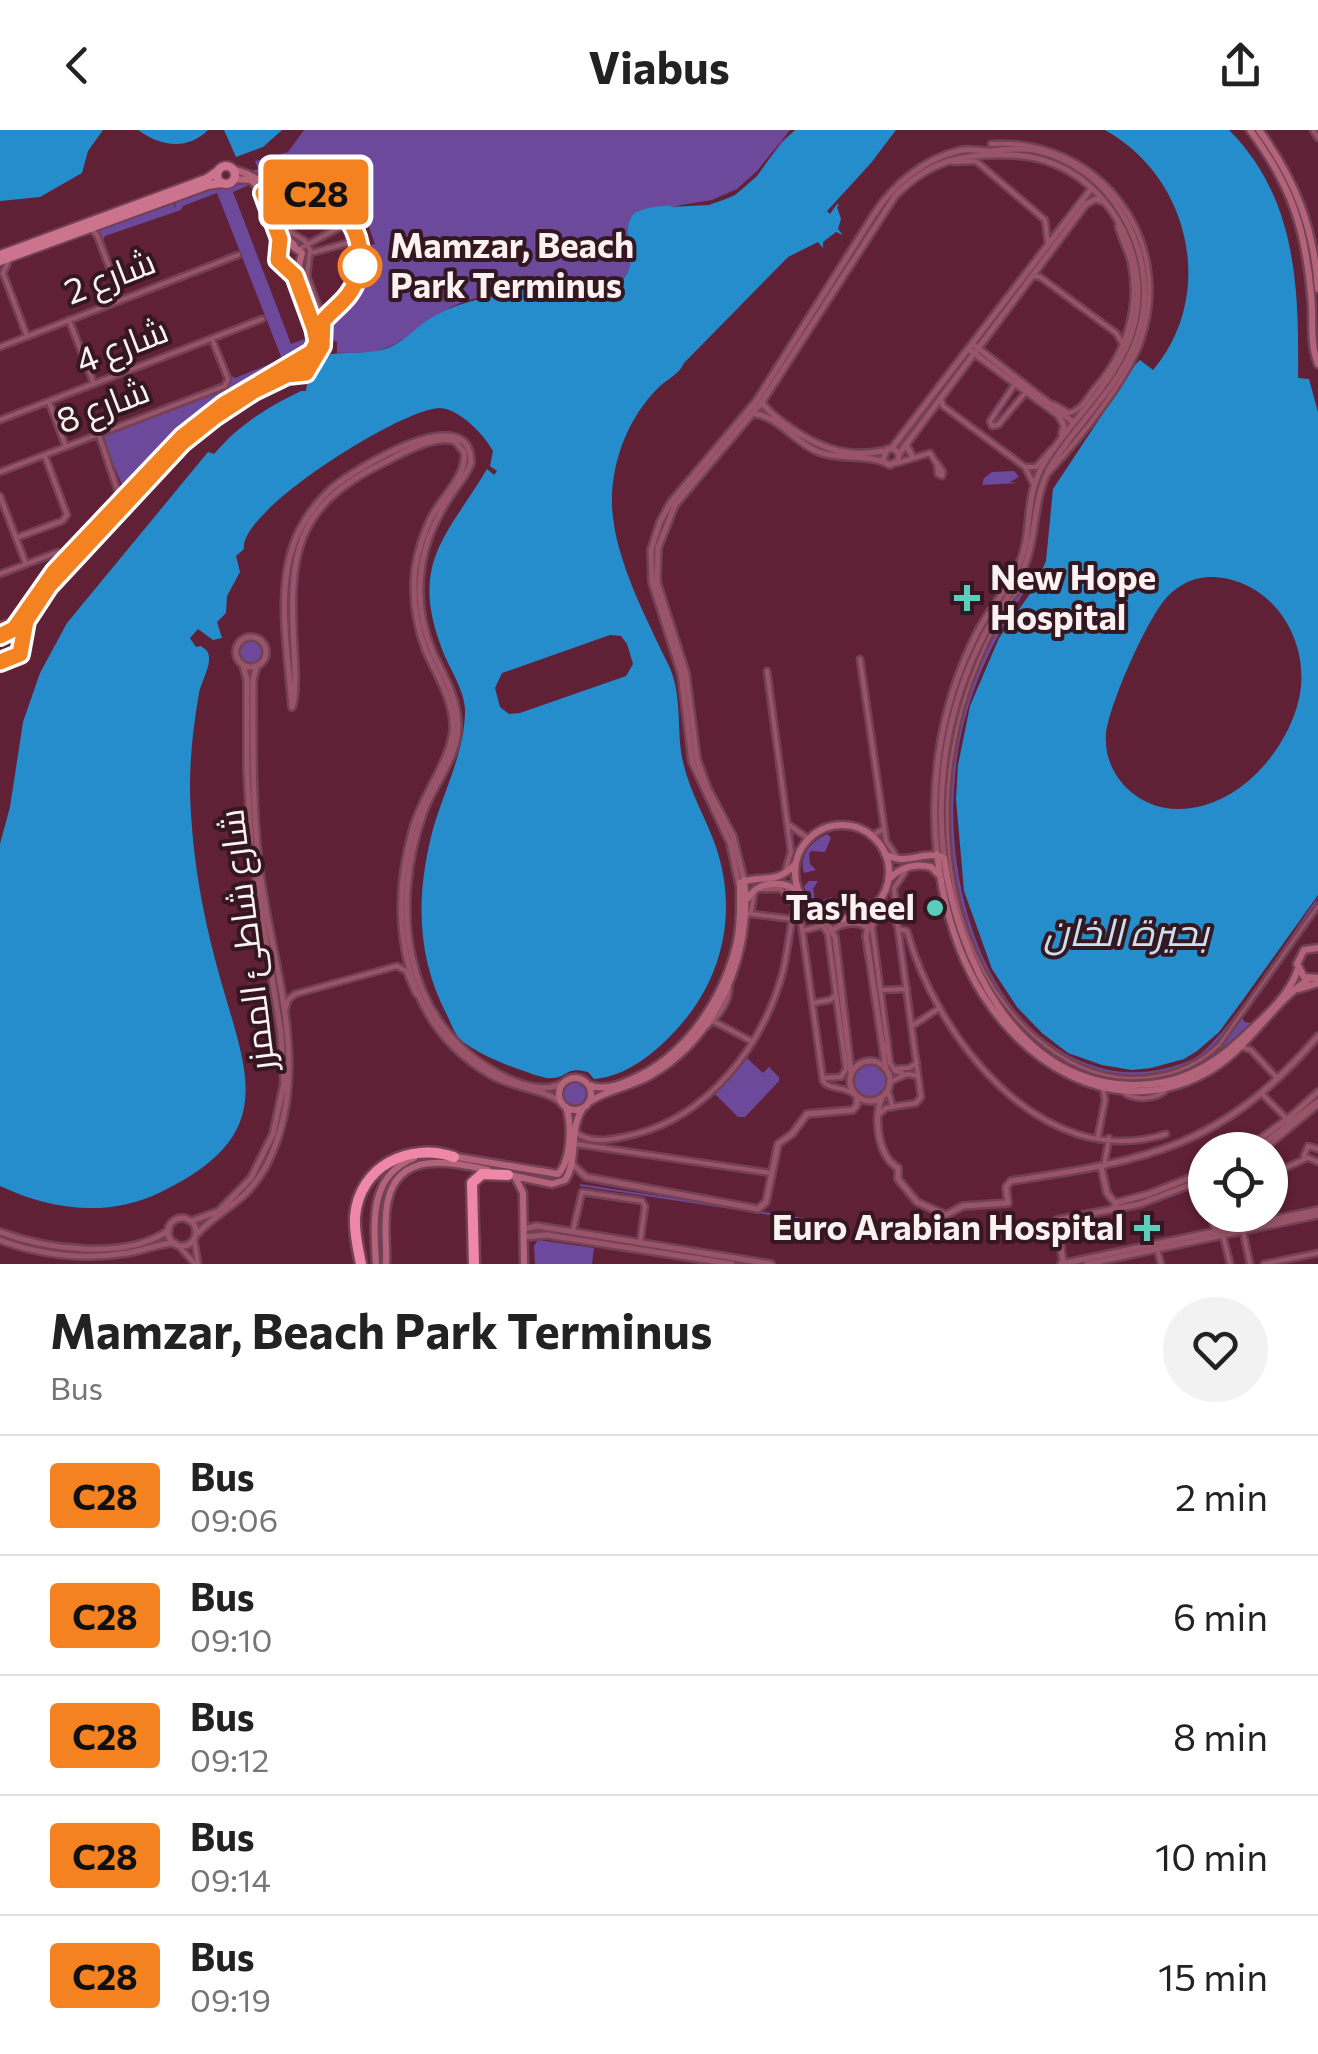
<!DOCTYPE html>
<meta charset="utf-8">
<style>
:root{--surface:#fff;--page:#f2f2f2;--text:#222;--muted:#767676;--line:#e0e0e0}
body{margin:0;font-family:Commissioner,Cairo,sans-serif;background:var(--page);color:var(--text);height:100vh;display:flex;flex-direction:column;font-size:38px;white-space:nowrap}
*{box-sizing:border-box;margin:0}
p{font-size:32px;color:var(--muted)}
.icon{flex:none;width:55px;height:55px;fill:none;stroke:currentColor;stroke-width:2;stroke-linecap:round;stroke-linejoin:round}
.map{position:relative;height:1134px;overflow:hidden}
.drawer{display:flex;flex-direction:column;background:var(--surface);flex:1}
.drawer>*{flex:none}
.badge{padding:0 20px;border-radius:8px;font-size:35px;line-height:65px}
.tools{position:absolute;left:1188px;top:1002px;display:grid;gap:20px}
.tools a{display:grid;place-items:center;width:100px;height:100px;border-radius:50%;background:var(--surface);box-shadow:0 2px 8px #0004;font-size:50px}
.map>.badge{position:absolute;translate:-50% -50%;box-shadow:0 0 0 5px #fff}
.round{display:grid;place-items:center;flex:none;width:105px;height:105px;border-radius:52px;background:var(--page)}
.head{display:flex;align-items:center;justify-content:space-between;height:170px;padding:0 50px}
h1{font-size:48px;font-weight:700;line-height:75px}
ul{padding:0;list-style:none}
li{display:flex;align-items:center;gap:30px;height:120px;padding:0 50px;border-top:2px solid var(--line)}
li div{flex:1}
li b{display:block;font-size:38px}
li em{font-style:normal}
li .badge{min-width:110px;font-weight:700;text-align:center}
header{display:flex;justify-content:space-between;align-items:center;height:130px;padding:0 50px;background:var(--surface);font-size:45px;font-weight:700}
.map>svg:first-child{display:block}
.green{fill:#6d499c}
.water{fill:#268dcc;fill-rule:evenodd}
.pier{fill:#602036}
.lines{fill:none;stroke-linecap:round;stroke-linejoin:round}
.pedestrian-casing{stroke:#724155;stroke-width:8}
.minor-casing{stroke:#724155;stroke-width:9}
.tertiary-casing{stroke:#724155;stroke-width:10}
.secondary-casing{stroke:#724155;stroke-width:11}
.primary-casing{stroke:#724155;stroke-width:12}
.motorway-casing{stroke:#724155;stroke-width:15}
.pedestrian{stroke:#9a5469;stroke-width:2.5}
.minor{stroke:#9a5469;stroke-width:4}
.tertiary{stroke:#9a5469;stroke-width:5}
.secondary{stroke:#b3647b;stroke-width:6}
.primary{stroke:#cc738e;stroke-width:8}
.motorway{stroke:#ee88a6;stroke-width:10}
.line-casing{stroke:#fff;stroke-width:22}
.line{stroke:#f58220;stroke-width:15}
.stop-dot{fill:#fff;stroke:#f58220;stroke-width:5}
.poi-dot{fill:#5acebc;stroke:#341720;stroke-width:4}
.labels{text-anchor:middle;stroke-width:8;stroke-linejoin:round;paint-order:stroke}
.stop-label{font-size:35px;font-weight:bold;fill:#faf1f3;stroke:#341720;text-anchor:start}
.street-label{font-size:35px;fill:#faf1f3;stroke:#341720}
.poi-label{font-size:35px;font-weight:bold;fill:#faf1f3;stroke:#341720;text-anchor:end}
.water-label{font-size:38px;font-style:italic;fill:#cae0f0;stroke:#341720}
</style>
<header><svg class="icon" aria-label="back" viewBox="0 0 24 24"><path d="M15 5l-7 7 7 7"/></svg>Viabus<svg class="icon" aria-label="share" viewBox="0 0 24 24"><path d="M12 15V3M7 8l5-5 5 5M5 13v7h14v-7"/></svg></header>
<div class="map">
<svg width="1318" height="1134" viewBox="0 0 1318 1134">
<rect width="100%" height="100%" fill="#602036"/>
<path class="green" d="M304 0H795C779 14 770 34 754 49 723 80 675 78 634 83 616 105 645 133 618 154 591 174 570 142 544 149 537 151 532 158 524 160 501 165 477 165 456 175 427 188 407 214 376 221 363 224 349 222 337 223V212L327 207 325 194 334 184 339 185C359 165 368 144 366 116L375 114 363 80 355 85 344 71 354 56C323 34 297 28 260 37L281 36 275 43 274 57 252 41 258 39 255 31 288 22Z
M236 52H250L258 61 256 62 251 54 233 62 291 214 310 207 307 198 314 205 308 223C236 254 184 299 132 357H123L103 310 104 305 220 261 229 254V244L235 248 282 229 217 63 183 76 181 80 105 106 103 110 124 166 97 99 172 71 176 79 174 70 213 56H229Z
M1014 341 1019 347 1010 352 1018 353 982 355 984 348 992 342Z
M1026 453 1029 455C986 518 958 583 954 659 947 761 987 904 1097 937 1128 947 1165 942 1193 929 1223 914 1294 800 1318 767 1309 793 1271 836 1253 861 1238 882 1223 909 1201 926 1177 944 1143 949 1114 944 997 923 950 784 950 681 950 597 979 521 1026 453Z
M239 522a12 12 0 1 1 24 0a12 12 0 1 1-24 0Z
M827 704 831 708 825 722 811 721 809 724 810 734 816 740 804 743C798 726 812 711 827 704Z
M809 751H818L813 759 815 769 818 772 831 767 840 778 839 783C822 783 809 772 804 756Z
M1241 887 1245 892 1251 893C1223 919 1198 939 1160 948L1208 926Z
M747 928 763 943 769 937 779 947V951L745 987H738L715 964Z
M864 936H876L885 945V957L876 966H864L855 957V944Z
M561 963a13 13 0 1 1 26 0a13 13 0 1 1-26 0Z
M580 1054 850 1095V1097L580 1056Z
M538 1110 594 1118 592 1134H535L534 1116Z"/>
<path class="water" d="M0 0H103L88 21 82 43 40 67 0 71Z
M138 0H208C187 21 160 16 138 0Z
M224 0H282L263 17 236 27Z
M795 0H896L871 33 827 81 830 84 837 74 839 75 837 77 841 89 838 99 843 105 836 102 823 112V118L818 112 788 127 684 233C680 244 667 249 658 258 628 288 611 332 612 374 613 426 647 490 669 536 683 566 676 601 683 632 690 663 706 688 716 717 738 782 723 849 677 899 656 922 626 947 594 949L588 942C566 936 568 947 553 948 545 949 532 944 524 941 503 934 479 924 462 911 455 905 451 894 447 885 417 828 416 769 431 707 441 666 464 626 465 583 466 561 449 539 442 519 409 433 447 406 487 339L494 345 497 341 490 336 493 321C485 306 460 279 440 278 402 278 238 381 244 419L236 426 240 442 227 466 226 483 217 492 222 508 213 510 198 499 190 508 196 517 201 516C206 520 209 521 209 528 210 537 201 553 199 563 192 604 188 643 191 684 194 735 203 784 216 833 244 939 285 1002 161 1062 108 1088 51 1080 0 1056V714L10 677 23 592 40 543 67 493 208 322 214 324C239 295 267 277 301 261H306L307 254 331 224C349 222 367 224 385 219 406 212 417 195 436 185 470 167 491 169 525 159 532 157 538 150 545 149 571 143 591 174 618 154 645 133 616 105 634 83 662 69 699 82 728 68 757 54 772 20 795 0ZM610 505 621 506 627 514 633 534 626 546 520 583 509 584 500 577 495 558 502 543Z
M1105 0H1229C1297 68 1299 158 1298 248L1309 249 1318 282V765L1242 871 1219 902 1197 921 1184 929 1151 938 1132 940 1102 935 1068 923 1042 903 1017 877 992 839 964 761 956 669 958 635 970 576 999 508 1034 458 1046 431 1053 359 1135 235 1140 230 1153 240C1217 164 1190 47 1105 0ZM1208 447C1271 446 1312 510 1299 569 1286 624 1235 680 1177 679 1138 679 1103 645 1106 605 1108 577 1148 486 1168 466 1179 455 1192 448 1208 447Z"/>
<path class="pier" d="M790 0H795L781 12 757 46 735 65 709 75 669 77 712 70 737 59 757 41Z"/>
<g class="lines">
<g class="pedestrian-casing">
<path id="pedestrian" d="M1025 454C1006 471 990 504 979 530 928 648 933 814 1034 906 1061 930 1092 947 1129 948 1162 949 1195 939 1219 915L1318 776"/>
</g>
<g class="minor-casing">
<path id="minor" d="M1313 0 1318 8
M991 14C1097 7 1176 107 1141 210 1127 251 1079 309 1049 342
M953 32 976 31 1045 90 1048 114
M279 60 278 71 290 102 305 111 310 120 307 146 318 176 327 186
M268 61C320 46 373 91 358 146 351 169 330 177 321 197
M92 100 97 105 121 168
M299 119 344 95H352
M311 123 358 110
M10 128 3 143 27 206
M1033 146 1040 147 1116 203 1123 214
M69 190 94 254
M0 217 238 125
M1015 254 990 291 992 296 998 295 1025 263
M941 269 943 276 1025 337 1034 355
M49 272 66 317
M1053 274 1069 283C1083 280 1087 267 1096 257 1126 223 1140 178 1131 133 1128 120 1121 109 1118 96
M0 290 262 189
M99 305 121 371
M897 333 930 323 936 333
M937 333 943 342 942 346 938 344Z
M1025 337H1036L1052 319
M0 342 225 256 228 249 212 209
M0 366 26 434
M16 408 62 391 67 385 45 326
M0 444 58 422 64 427
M860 529 886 711 896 726
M767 541 791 722 786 738
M789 695 809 709
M871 706 884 699
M761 759H781L794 774
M787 759 799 777 823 951C829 960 844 956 854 964
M811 778 828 804 846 939 841 947 824 948
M752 784 792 789
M746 786 751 782 754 764
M890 786 895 790 899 799 907 801C936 906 1041 1044 1166 1004
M892 786 876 789 872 797 890 933 895 941 902 943
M897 788 894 758 905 742
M802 801 821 796
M882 860 907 859
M813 873 830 870 836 865
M286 878 288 870 295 864 397 836 406 841 416 864
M713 891 753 912
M707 896C719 886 731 870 729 854
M912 896 938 879
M1241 917 1251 920 1277 948
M894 939 909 938 917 933
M890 952 907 944 918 946
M888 961 892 975
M1122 961C1133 971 1157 970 1167 959
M1261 963 1286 988
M878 985 886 978 916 973 921 967 898 798
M576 1003C594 1015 616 1009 636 1004 709 985 762 916 782 845 789 820 789 794 797 769
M1098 1006 1105 970 1103 958
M576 1014 771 1043
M1318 1019 1308 1016 1304 1026 1318 1032
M1263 1020 1318 975
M1104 1036 1109 1008
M1270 1045 1305 1029
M573 1101 582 1062 642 1071 645 1076 640 1113
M1243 1101 1250 1134
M1223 1105 1230 1134
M194 1109 198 1134
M177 1114 195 1134
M1157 1119 1161 1134
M1264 1134 1318 1123"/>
</g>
<g class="tertiary-casing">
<path id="tertiary" d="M975 216 1073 292
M971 221 1058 285 1064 295 1062 304
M762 272C768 282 776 287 785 294 815 316 845 329 882 321
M756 284C779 287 796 314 819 322 843 331 869 323 890 335L898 331 899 324 894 319H887L883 330
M906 314 912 326
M892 318 1091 59
M899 324 1086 74 1096 69 1104 72
M236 522a15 15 0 1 1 30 0a15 15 0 1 1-30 0Z
M744 750 733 706 708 659 697 629 686 543 657 452 658 418 675 375 762 272 895 66C930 30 963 23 1011 25 1094 26 1152 113 1135 191 1123 247 1075 284 1046 330 1022 368 1034 398 1020 432 1010 457 989 479 977 503 942 571 929 649 937 724
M739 755 730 713 692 632 681 544 652 452 651 420 660 392 671 372 757 270 875 83C894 54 924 29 958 21 968 18 978 21 988 21 1004 20 1018 17 1034 20 1111 35 1158 120 1141 194 1128 250 1081 287 1052 334 1032 366 1038 402 1025 435 1015 461 995 483 983 507 948 575 935 652 944 728
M872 778 866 806 886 939
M822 785 835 807 851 943
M833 800C840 793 857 790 866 797
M884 924 887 912
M850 951a20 20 0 1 1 40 0a20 20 0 1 1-40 0Z
M882 967C873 988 878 1026 898 1038V1049L917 1072 946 1085 963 1076 1008 1073 1006 1057 1011 1051C1149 1030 1223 1017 1318 906
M561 972C541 958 513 958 491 945 402 894 387 790 413 698 422 666 451 630 453 599 454 570 437 546 426 521 416 495 412 466 415 439 418 421 423 404 431 388 441 368 468 345 464 322L455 311C433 305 403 323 383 333 293 377 289 426 294 518 295 535 297 564 292 577 288 524 275 458 296 408 304 389 317 372 332 358 355 339 471 267 471 333 467 345 458 354 451 365 437 386 426 408 422 434 417 464 421 495 433 523 444 546 457 567 458 594 459 627 433 654 423 684 391 774 402 888 492 940 512 952 542 965 563 953
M1245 1020 1290 987 1318 962
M1256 1020 1317 972
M571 1033 586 1047 758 1079 766 1072 778 1014 792 1004 807 984 853 980 857 975V966
M1101 1036 1107 1063 1115 1073
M1115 1079V1073L1149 1064 1205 1042
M1212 1085 1215 1102
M168 1102a14 14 0 1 1 28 0a14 14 0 1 1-28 0Z
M192 1091 219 1081 251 1048 273 1004 284 953 281 904 251 716 247 641V550L243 535
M523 1099 537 1096 771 1134
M0 1102C46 1119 126 1131 169 1100
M196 1105C221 1078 245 1074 266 1036 316 941 270 833 259 734 252 673 253 612 253 550L257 535
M523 1107 547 1105 732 1134
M0 1110C41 1125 84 1130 127 1123 143 1121 159 1113 175 1113
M1063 1132 1057 1090 1140 1074 1205 1049
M1061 1134 1318 1080
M1087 1134 1318 1085"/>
</g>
<g class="secondary-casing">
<path id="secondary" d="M1250 0C1291 55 1305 97 1311 165 1314 187 1309 212 1318 234
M1259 0C1295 49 1314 98 1318 159
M232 39C291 54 262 85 294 115
M291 115 302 123 299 135
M269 253 287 245 304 244 320 219 323 209 299 135
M0 496 12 493 21 486
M0 506 14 499 54 442 182 307 225 274 312 223 317 212 315 198 295 146 278 130 280 109 262 61 251 50 233 49
M0 532 20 524 26 491 59 444 183 313 241 269
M795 742a47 47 0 1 1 94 0a47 47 0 1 1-94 0Z
M885 724C906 737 925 719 944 728 958 828 1015 952 1132 955 1174 956 1211 938 1241 909 1262 889 1289 867 1298 839
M937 724C942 765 952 806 970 842 1012 927 1107 993 1202 945 1248 922 1269 875 1309 849
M889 749C901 737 915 733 931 737L938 744
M748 768C758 751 783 750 798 761
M1318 818 1304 820 1297 834 1304 847 1318 848
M1299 859 1318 853
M559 964a16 16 0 1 1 32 0a16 16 0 1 1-32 0Z
M589 955C606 962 625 953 641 945 689 920 723 868 736 816 741 795 740 774 740 753 760 743 775 757 795 734
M589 972C608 959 633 957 653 944 717 906 753 823 744 750
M451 1026 558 1044C571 1031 572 995 566 977
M505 1044 552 1054 565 1050C579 1029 568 1000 583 978
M515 1047 523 1063 524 1134
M376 1134C374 1093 368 1046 414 1028
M386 1134C387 1114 383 1090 388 1070 399 1020 452 1032 488 1040"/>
</g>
<g class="primary-casing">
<path id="primary" d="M217 45a9 9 0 1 1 18 0a9 9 0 1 1-18 0Z
M0 125 206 49 218 41
M0 131 208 55 222 53"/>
</g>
<g class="motorway-casing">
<path id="motorway" d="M361 1134C358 1119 354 1102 355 1087 359 1036 409 1012 454 1027
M474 1134 472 1053 482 1044 508 1045"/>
</g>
<use href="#pedestrian" class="pedestrian"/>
<use href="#minor" class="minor"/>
<use href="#tertiary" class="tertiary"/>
<use href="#secondary" class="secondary"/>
<use href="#primary" class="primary"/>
<use href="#motorway" class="motorway"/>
</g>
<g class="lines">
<g class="line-casing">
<path id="line" d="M0 506 14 499 54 442 182 307 224 274 312 222 317 212 314 198 295 146 278 130 280 109 263 63C316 42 375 91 357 148 351 168 336 176 323 191L322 216 306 243 287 245 254 261 216 286 182 313 49 456 26 491 20 524 0 532"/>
</g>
<use href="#line" class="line"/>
</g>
<circle class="stop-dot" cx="360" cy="136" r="20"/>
<g class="poi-dot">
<path d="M962 453h10v10h10v10h-10v10h-10v-10h-10v-10h10z"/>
<circle cx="935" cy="778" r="10"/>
<path d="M1142 1083h10v10h10v10h-10v10h-10v-10h-10v-10h10z"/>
</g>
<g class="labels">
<g class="stop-label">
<text x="390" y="128">Mamzar, Beach<tspan x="390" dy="40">Park Terminus</tspan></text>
</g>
<g class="street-label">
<text transform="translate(110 147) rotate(-21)" y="12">شارع 2</text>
<text transform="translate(122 216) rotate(-21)" y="12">شارع 4</text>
<text transform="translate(103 276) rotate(-21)" y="12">شارع 8</text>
<text transform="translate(247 810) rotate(-97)" y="12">شارع شاطئ الممزر</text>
</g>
<g class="poi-label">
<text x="990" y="460" text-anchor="start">New Hope<tspan x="990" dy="40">Hospital</tspan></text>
<text x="915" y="790">Tas'heel</text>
<text x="1124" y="1110">Euro Arabian Hospital</text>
</g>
<g class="water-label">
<text x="1126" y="816">بحيرة الخان</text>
</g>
</g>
</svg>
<div class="tools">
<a><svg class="icon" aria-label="locate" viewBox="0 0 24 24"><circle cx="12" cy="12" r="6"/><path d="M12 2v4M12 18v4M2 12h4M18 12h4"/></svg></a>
</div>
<b class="badge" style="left:316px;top:62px;background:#f58220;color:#111">C28</b>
</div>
<section class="drawer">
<div class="head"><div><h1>Mamzar, Beach Park Terminus</h1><p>Bus</p></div><a class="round"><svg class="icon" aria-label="heart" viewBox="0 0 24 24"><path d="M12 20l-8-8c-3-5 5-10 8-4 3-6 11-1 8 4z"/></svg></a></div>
<ul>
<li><span class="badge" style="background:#f58220;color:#111">C28</span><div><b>Bus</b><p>09:06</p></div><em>2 min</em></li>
<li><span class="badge" style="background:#f58220;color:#111">C28</span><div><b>Bus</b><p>09:10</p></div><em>6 min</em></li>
<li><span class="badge" style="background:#f58220;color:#111">C28</span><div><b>Bus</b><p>09:12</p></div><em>8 min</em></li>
<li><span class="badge" style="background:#f58220;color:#111">C28</span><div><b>Bus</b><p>09:14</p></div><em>10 min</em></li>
<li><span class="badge" style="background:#f58220;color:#111">C28</span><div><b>Bus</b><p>09:19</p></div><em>15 min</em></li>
</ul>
</section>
